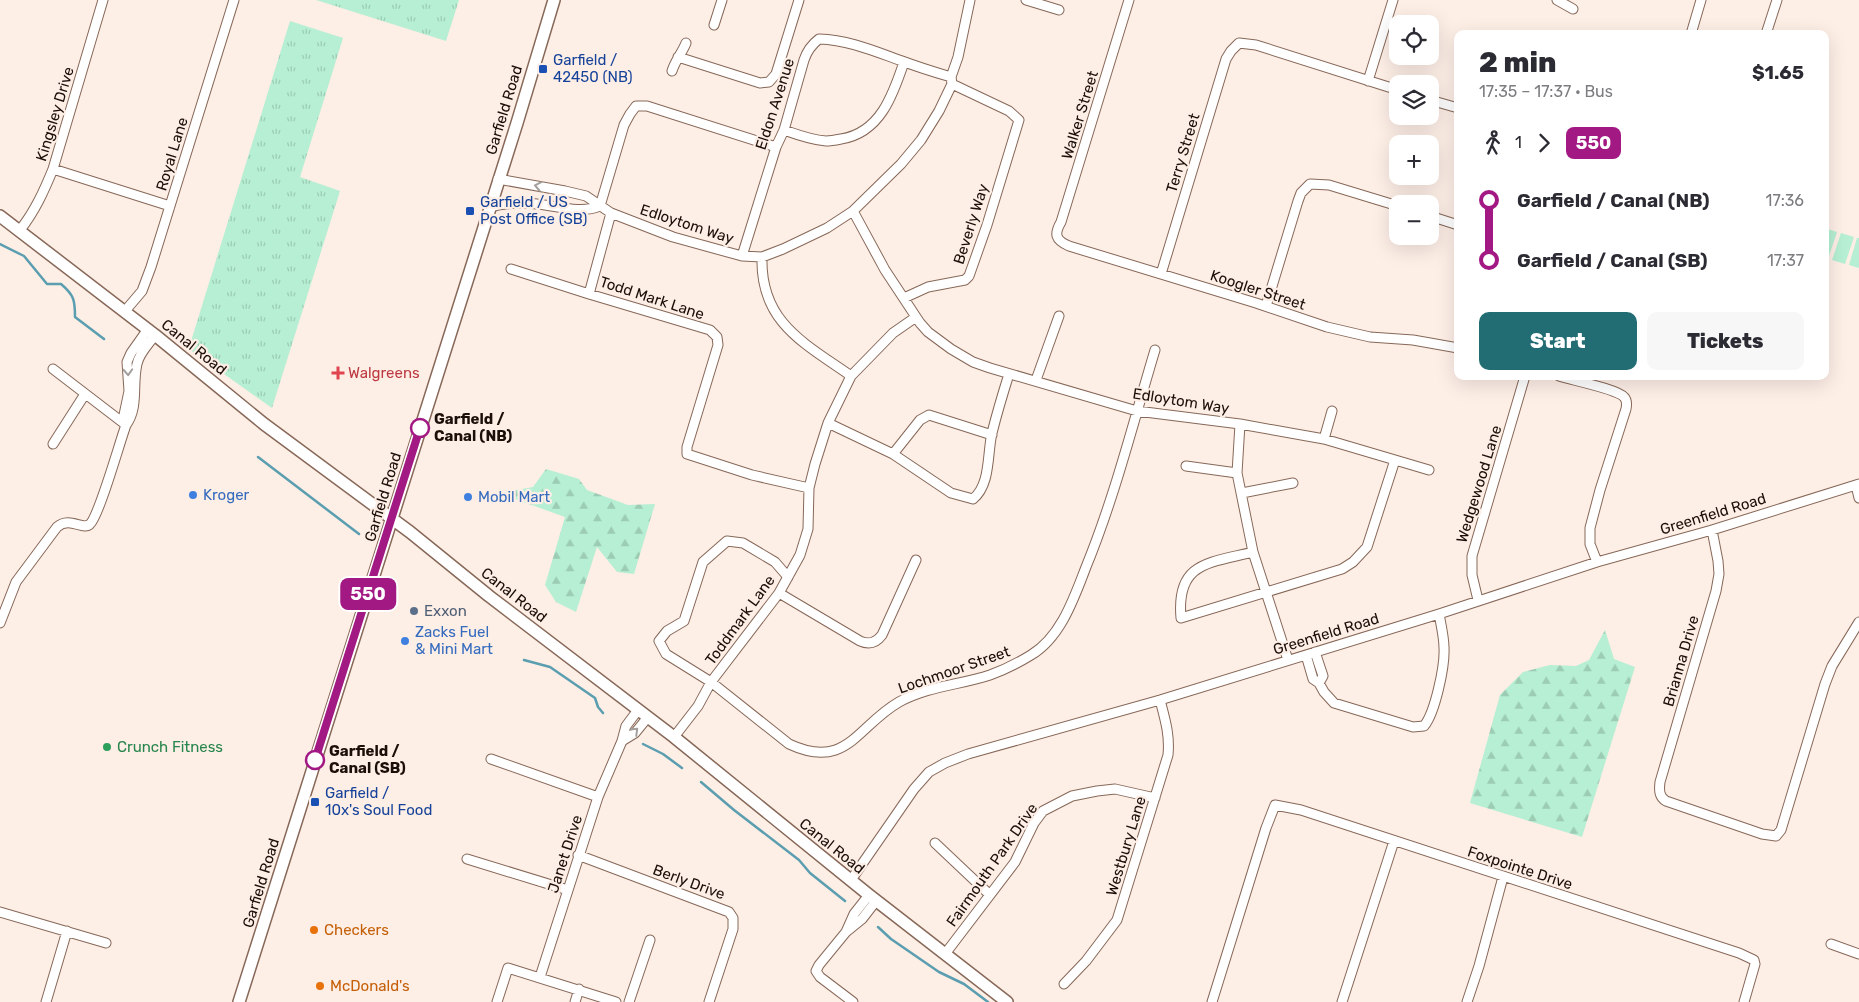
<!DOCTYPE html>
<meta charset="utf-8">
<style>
:root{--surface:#fff;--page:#f7f7f7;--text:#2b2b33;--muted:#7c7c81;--accent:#216d73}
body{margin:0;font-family:Rubik,sans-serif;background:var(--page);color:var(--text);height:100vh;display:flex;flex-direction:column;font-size:19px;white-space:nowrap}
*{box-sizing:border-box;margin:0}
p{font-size:16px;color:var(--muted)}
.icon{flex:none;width:28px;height:28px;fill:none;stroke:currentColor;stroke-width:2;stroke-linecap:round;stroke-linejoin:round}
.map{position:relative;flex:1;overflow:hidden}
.sheet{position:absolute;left:1454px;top:30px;width:375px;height:350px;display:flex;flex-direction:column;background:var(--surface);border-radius:10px;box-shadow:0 5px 20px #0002}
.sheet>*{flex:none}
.badge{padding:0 10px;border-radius:8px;font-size:18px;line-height:32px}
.buttons{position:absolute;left:1389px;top:15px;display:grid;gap:10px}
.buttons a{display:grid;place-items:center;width:50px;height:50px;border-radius:10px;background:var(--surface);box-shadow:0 5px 20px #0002;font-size:25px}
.map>.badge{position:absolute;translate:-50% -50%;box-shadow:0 0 0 2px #fff}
.legs{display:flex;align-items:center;gap:8px;height:55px;padding:0 25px;font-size:16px}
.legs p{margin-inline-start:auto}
.summary{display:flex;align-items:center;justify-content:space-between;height:85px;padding:0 25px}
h1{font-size:28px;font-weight:800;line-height:38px}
.action{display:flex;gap:10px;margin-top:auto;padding:10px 25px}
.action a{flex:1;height:58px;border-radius:10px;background:var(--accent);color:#fff;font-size:20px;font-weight:800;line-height:58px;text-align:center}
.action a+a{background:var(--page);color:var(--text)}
ul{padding:0 25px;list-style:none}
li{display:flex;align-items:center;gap:18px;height:60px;font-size:19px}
li i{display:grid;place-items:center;width:8px;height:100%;margin:0 6px;background:currentColor}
li i::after{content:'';width:12px;height:12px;margin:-6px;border:4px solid;border-radius:50%;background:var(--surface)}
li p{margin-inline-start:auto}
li:first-child i{background:linear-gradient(#0000 50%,currentColor 0)}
li:last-child i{background:linear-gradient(currentColor 50%,#0000 0)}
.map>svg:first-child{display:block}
.grass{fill:url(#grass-tufts)}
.forest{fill:url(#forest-firs)}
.garden{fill:#b6efd3}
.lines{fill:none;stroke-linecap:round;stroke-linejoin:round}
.stream{stroke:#5a9eb0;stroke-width:2.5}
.street-casing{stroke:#876858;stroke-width:11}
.secondary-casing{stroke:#876858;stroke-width:14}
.street{stroke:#fff;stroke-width:9}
.secondary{stroke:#fff;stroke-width:11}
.oneway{stroke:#a49f9d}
.line-1-casing{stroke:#fff;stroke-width:11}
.line-1{stroke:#a31984;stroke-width:8}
.transit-dot{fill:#1a4fb4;stroke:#fdeee6;stroke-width:2}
.health-dot{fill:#e0444e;stroke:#fdeee6;stroke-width:2}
.stop-1-dot{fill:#fff;stroke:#a31984;stroke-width:2.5}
.shop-dot{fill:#3f7fe0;stroke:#fdeee6;stroke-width:2}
.service-dot{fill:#5c6f8a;stroke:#fdeee6;stroke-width:2}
.leisure-dot{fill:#2e9e5b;stroke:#fdeee6;stroke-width:2}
.food-dot{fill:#e8710a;stroke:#fdeee6;stroke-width:2}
.labels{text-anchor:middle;stroke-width:4.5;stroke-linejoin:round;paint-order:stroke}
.transit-label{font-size:15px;fill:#164399;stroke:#fdeee6;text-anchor:start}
.street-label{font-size:15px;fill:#1b0f09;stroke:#fdeee6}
.health-label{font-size:15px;fill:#be3a42;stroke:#fdeee6;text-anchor:start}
.stop-label{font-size:15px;font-weight:bold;fill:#1b0f09;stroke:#fdeee6;text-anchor:start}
.shop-label{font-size:15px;fill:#366cbe;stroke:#fdeee6;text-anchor:start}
.service-label{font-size:15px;fill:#4e5e75;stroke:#fdeee6;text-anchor:start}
.leisure-label{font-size:15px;fill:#27864d;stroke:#fdeee6;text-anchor:start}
.food-label{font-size:15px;fill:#c56008;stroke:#fdeee6;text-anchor:start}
</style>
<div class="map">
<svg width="1859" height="1002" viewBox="0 0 1859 1002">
<defs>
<pattern id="grass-tufts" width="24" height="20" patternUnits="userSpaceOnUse" patternTransform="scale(1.25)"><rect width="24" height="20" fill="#b6efd3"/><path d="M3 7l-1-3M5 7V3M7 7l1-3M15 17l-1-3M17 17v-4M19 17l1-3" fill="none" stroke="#9cccb4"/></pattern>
<pattern id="forest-firs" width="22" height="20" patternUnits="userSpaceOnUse" patternTransform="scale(1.25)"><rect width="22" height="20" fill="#b6efd3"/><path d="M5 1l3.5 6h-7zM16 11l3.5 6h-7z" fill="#9cccb4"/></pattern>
</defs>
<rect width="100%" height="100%" fill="#fdeee6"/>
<path class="grass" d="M316 0H459L446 41Z
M290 21 343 38 300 177 340 191 272 408 186 347 192 338Z"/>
<path class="forest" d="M546 469 579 479 587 490 628 505 655 504 634 574 617 572 597 547 576 612 556 602 545 585 565 517 504 495 505 492 533 487Z
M1605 630 1614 659 1635 667 1582 837 1470 803 1500 695 1523 672 1550 665 1576 666 1589 660Z"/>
<path class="garden" d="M1825 228 1837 232 1828 259 1825 258Z
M1841 233 1854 237 1845 264 1832 260Z
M1857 238H1859V268L1849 265Z"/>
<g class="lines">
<path class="stream" d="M0 244 24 256 47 284H61C74 295 75 300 75 317L104 339
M258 457 359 534
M524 660 550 667 595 698 598 707 603 713
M643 744 663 754 682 768
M701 782 734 810 799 860 810 873 845 901
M878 927 891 939 939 972 964 984 988 1002"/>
<g class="street-casing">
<path id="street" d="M1026 0 1059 10
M1129 0 1061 222C1054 234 1055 240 1069 246L1256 303 1327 327 1370 337 1413 340 1458 348
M1557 0 1573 9
M714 25 722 0
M1691 34 1701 0
M1766 34 1777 0
M678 57 760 83 769 82 776 74 799 0
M672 71C675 61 682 53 686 43
M1368 81 1393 0
M1430 100 1458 108
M784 130C798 135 811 140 826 141 831 141 836 140 841 139 880 133 893 95 904 62
M53 169 170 206
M498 179 565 191 586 196 611 213 673 237 742 256 762 257 783 249 827 228 853 211 901 164 921 140 939 111 952 84 951 77 958 57 970 0
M600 206 624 125 630 114 636 106H647L776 147
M490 207C506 203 521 202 537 204 557 206 581 214 600 206
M853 211 885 270 920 323 928 332 951 349 973 362 990 368 1137 411 1240 424 1324 439 1429 470
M611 213 589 294 710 330 717 337 718 345 687 447V454L752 475 809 488
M1430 216 1458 225
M20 230C35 211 44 191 53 169L103 0
M742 256 776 147 784 130 804 60C807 51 811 45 819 39 849 40 874 51 902 61 918 67 934 72 951 77
M762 257C760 322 804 343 851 376
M511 269 589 294
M1161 274 1226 59 1231 51 1239 43 1256 45 1398 90
M904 298 928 287 965 280 969 276 987 225 1019 120 1009 111 952 84
M1266 306 1298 201 1301 193 1310 184 1329 185 1398 206
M125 311 142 291 151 267 234 0
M148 329 131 353 127 362 129 391 124 415 126 425C139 407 132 385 137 364 139 353 149 344 155 335
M1559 376C1571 380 1617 389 1624 397 1627 400 1627 404 1626 409L1600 490 1590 528V544L1597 562
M1036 380 1059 316
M828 423 893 454 951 493 973 499C991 484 987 454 992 433 997 413 1003 393 1009 374
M1240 424 1237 473 1253 552 1288 660
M1324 439 1332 411
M53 444 85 394
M893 454 920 420 929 415 992 435
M1186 466 1237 473
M1856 485 1859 498
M1242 493 1293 483
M1712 530 1718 561 1719 574 1716 591 1660 782C1659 790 1659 797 1666 801L1762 834 1776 836 1781 830 1825 684 1832 666 1859 622
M1253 552C1209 563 1176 562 1181 618L1342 569 1353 562 1367 547 1395 460
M788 577 775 562 743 543 727 541 703 562 684 621 667 631 659 641 666 654 711 682 789 744C847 771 857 726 899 702 928 686 960 685 990 675 1004 670 1018 663 1031 655 1061 637 1074 598 1086 567 1115 496 1133 423 1155 350
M779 593 860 641C869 645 876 643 882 635L916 560
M1478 600 1472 575V556L1525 376
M0 623 16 582 57 527C70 516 83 531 90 524 99 516 120 441 126 425L53 369
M1306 655 1313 679 1319 683 1323 676 1315 652
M1319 683 1324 692 1334 703 1413 727 1424 726C1435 713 1445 666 1444 648 1444 637 1441 625 1439 614
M638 710 626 726 622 741 635 733 648 717
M674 737 698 706 711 682 779 593 800 555 808 529 809 488 815 464 828 423 851 376 893 333 916 317
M491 759 598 797
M935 843 990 895
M578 855 729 912 733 918V929L709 1002
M467 859 568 890
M851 880 914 789 929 772 945 763 968 754 1160 700 1439 614 1597 562 1712 530 1859 484
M869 895 854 914 846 932 862 919 876 901
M0 912 106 943
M846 932 819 965 816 971 820 977 853 1002
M1831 944 1859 954
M945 954 1015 862 1034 823 1043 811 1072 796 1097 791 1115 789 1155 798
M540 977 598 797 622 741
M1064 984 1086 961 1117 920 1168 755C1170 735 1165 719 1160 700
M46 1002 67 931
M497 1002 508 968 616 1002
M575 1002 579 989
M629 1002 650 940
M1212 1002 1266 828 1275 805 1301 810 1739 953 1754 960 1755 964 1744 1002
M1342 1002 1394 841
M1467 1002 1479 966 1503 877"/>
</g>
<g class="secondary-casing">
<path id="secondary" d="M0 216 155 335 264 424 410 532 489 596 674 737 869 895 1007 1002
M239 1002 517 123 554 0"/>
</g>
<use href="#street" class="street"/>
<use href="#secondary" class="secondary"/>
</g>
<defs><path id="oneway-chevron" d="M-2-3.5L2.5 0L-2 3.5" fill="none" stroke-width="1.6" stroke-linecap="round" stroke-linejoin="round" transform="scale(1.25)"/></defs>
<g class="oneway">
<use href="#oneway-chevron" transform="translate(538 186) rotate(-169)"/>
<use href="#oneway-chevron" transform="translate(128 372) rotate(87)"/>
<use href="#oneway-chevron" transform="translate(635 731) rotate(-44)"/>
</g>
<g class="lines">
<g class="line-1-casing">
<path id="line-1" d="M315 760 420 428"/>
</g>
<use href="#line-1" class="line-1"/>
</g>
<g class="transit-dot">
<rect x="538" y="64" width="10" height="10" rx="2.5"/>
<rect x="465" y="206" width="10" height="10" rx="2.5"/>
<rect x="310" y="797" width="10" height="10" rx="2.5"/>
</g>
<path class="health-dot" d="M335.5 365.5h5v5h5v5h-5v5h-5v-5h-5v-5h5z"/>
<g class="stop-1-dot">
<circle cx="420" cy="428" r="9"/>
<circle cx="315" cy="760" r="9"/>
</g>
<g class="shop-dot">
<circle cx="193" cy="495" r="5"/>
<circle cx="468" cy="497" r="5"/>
<circle cx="405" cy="641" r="5"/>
</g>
<circle class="service-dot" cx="414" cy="611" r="5"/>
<circle class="leisure-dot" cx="107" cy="747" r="5"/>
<g class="food-dot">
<circle cx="314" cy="930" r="5"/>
<circle cx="320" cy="986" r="5"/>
</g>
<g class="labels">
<g class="transit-label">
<text x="553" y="65">Garfield /<tspan x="553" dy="17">42450 (NB)</tspan></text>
<text x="480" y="207">Garfield / US<tspan x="480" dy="17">Post Office (SB)</tspan></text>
<text x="325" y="798">Garfield /<tspan x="325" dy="17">10x's Soul Food</tspan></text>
</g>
<g class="street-label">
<text transform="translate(775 104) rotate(-72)" y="5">Eldon Avenue</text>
<text transform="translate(504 110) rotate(-73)" y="5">Garfield Road</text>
<text transform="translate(55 114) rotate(-73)" y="5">Kingsley Drive</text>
<text transform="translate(1080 115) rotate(-73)" y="5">Walker Street</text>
<text transform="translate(1183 153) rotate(-73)" y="5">Terry Street</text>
<text transform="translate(172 154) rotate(-73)" y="5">Royal Lane</text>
<text transform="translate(687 224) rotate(18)" y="5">Edloytom Way</text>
<text transform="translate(971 224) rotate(-72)" y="5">Beverly Way</text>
<text transform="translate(1258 290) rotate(18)" y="5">Koogler Street</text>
<text transform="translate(652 298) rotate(18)" y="5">Todd Mark Lane</text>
<text transform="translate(194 347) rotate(39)" y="5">Canal Road</text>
<text transform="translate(1181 401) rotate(9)" y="5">Edloytom Way</text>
<text transform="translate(1479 484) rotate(-73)" y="5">Wedgewood Lane</text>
<text transform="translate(383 497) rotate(-73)" y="5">Garfield Road</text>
<text transform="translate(1713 514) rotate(-17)" y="5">Greenfield Road</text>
<text transform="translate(514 595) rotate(38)" y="5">Canal Road</text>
<text transform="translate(740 620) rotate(-54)" y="5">Toddmark Lane</text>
<text transform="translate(1326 634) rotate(-17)" y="5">Greenfield Road</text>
<text transform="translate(1681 661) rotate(-74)" y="5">Brianna Drive</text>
<text transform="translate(954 670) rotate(-19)" y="5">Lochmoor Street</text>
<text transform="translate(832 846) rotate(39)" y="5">Canal Road</text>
<text transform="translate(1126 846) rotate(-73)" y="5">Westbury Lane</text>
<text transform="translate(565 854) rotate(-72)" y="5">Janet Drive</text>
<text transform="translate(992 865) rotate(-55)" y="5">Fairmouth Park Drive</text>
<text transform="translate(1520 868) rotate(18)" y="5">Foxpointe Drive</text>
<text transform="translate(689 882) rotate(20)" y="5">Berly Drive</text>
<text transform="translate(261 883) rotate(-73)" y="5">Garfield Road</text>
</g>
<g class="health-label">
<text x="348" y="378">Walgreens</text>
</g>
<g class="stop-label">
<text x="434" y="424">Garfield /<tspan x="434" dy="17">Canal (NB)</tspan></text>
<text x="329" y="756">Garfield /<tspan x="329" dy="17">Canal (SB)</tspan></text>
</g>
<g class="shop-label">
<text x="203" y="500">Kroger</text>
<text x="478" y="502">Mobil Mart</text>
<text x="415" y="637">Zacks Fuel<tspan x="415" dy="17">&amp; Mini Mart</tspan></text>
</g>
<g class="service-label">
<text x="424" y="616">Exxon</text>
</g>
<g class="leisure-label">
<text x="117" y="752">Crunch Fitness</text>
</g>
<g class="food-label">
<text x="324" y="935">Checkers</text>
<text x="330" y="991">McDonald's</text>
</g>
</g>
</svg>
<div class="buttons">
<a><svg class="icon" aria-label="locate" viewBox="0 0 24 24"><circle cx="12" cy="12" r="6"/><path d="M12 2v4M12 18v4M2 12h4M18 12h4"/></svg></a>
<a><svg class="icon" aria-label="layers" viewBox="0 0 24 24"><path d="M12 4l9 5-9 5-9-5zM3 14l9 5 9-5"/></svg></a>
<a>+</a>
<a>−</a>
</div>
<b class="badge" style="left:368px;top:594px;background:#a31984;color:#fff">550</b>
<section class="sheet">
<div class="summary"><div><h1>2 min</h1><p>17:35 – 17:37 · Bus</p></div><b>$1.65</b></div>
<div class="legs"><svg class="icon" aria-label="walk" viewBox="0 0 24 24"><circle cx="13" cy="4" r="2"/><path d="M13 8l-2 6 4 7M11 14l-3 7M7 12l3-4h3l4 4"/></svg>1<svg class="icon" aria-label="forward" viewBox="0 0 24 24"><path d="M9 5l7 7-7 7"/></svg><b class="badge" style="background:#a31984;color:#fff">550</b></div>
<ul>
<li><i style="color:#a31984"></i><b>Garfield / Canal (NB)</b><p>17:36</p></li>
<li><i style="color:#a31984"></i><b>Garfield / Canal (SB)</b><p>17:37</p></li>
</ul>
<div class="action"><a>Start</a><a>Tickets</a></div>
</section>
</div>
